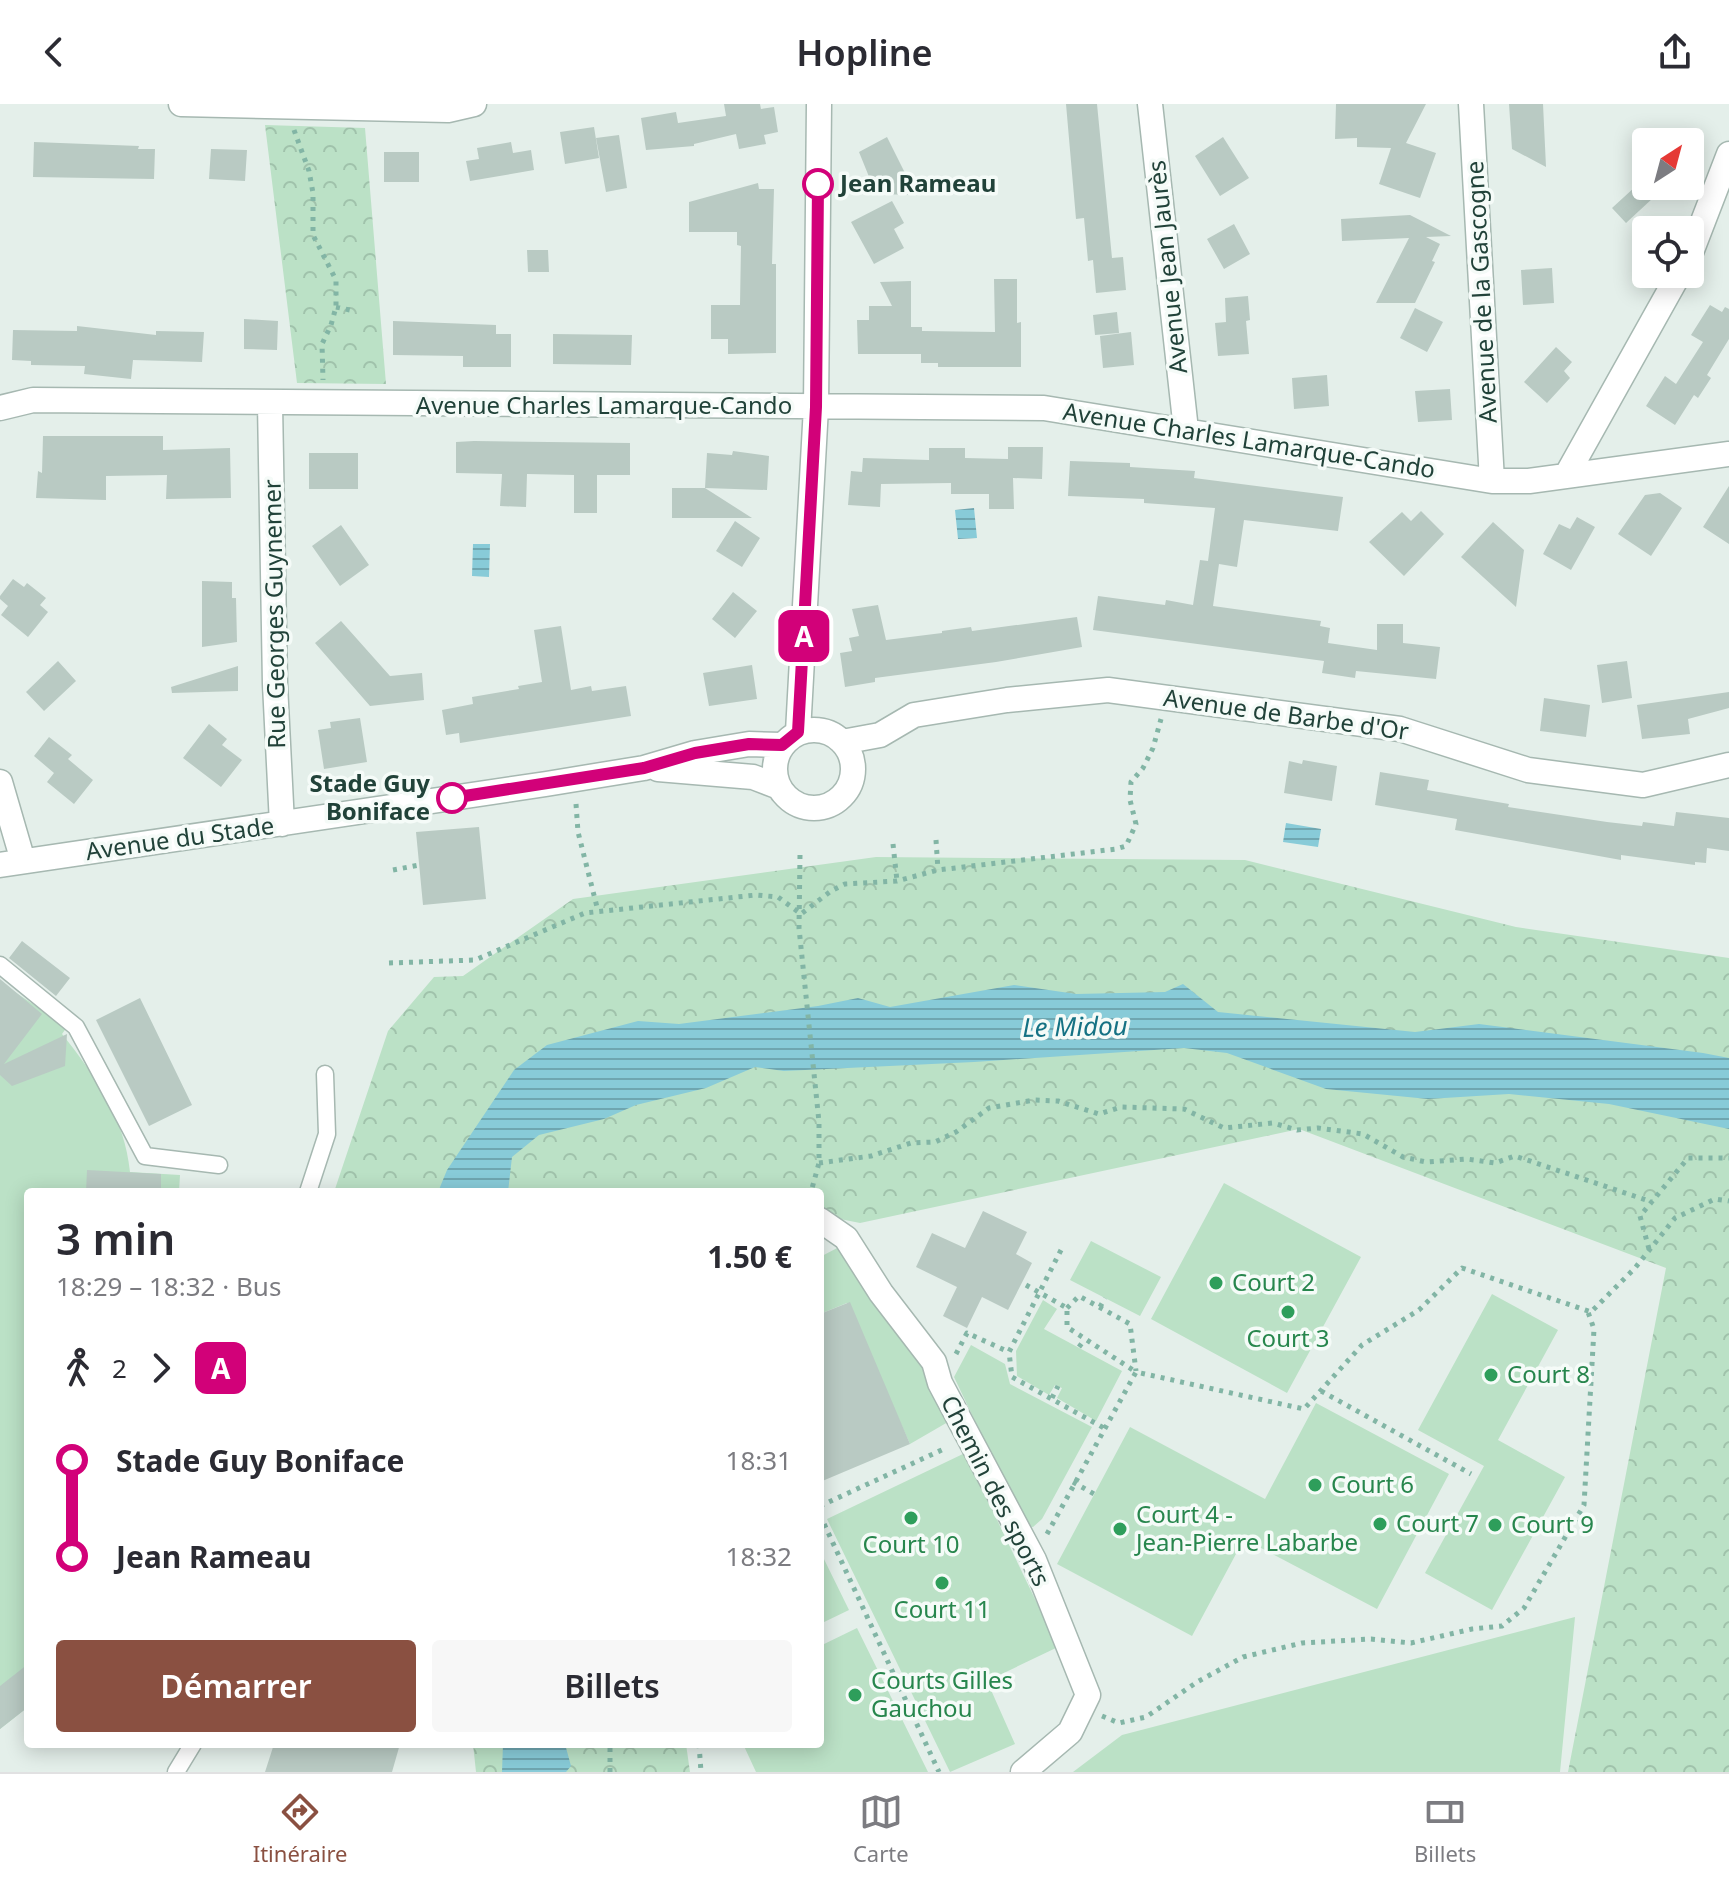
<!DOCTYPE html>
<html lang="fr">
<meta charset="utf-8">
<style>
:root{--surface:#fff;--page:#f7f7f7;--text:#2b2b33;--muted:#7c7c81;--line:#e1e1e2;--accent:#8a5041}
body{margin:0;font-family:"Noto Sans",sans-serif;background:var(--page);color:var(--text);height:100vh;display:flex;flex-direction:column;font-size:30px;white-space:nowrap}
*{box-sizing:border-box;margin:0}
p{font-size:26px;color:var(--muted)}
.icon{flex:none;width:44px;height:44px;fill:none;stroke:currentColor;stroke-width:2;stroke-linecap:round;stroke-linejoin:round}
.map{position:relative;flex:1;overflow:hidden}
.sheet{position:absolute;left:24px;top:1084px;width:800px;height:560px;display:flex;flex-direction:column;background:var(--surface);border-radius:8px;box-shadow:0 4px 20px #0003}
.sheet>*{flex:none}
.badge{padding:0 16px;border-radius:12px;font-size:28px;line-height:52px}
.needle{width:52px;rotate:36deg}
.controls{position:absolute;left:1632px;top:24px;display:grid;gap:16px}
.controls a{display:grid;place-items:center;width:72px;height:72px;border-radius:8px;background:var(--surface);box-shadow:0 4px 20px #0003;font-size:40px}
.map>.badge{position:absolute;translate:-50% -50%;box-shadow:0 0 0 4px #fff}
.legs{display:flex;align-items:center;gap:12px;height:88px;padding:0 32px;font-size:26px}
.legs p{margin-inline-start:auto}
.head{display:flex;align-items:center;justify-content:space-between;height:136px;padding:0 32px}
h1{font-size:44px;font-weight:600;line-height:60px}
.button{display:flex;gap:16px;margin-top:auto;padding:16px 32px}
.button a{flex:1;height:92px;border-radius:8px;background:var(--accent);color:#fff;font-size:32px;font-weight:600;line-height:92px;text-align:center}
.button a+a{background:var(--page);color:var(--text)}
ul{padding:0 32px;list-style:none}
li{display:flex;align-items:center;gap:28px;height:96px;font-size:30px}
li i{display:grid;place-items:center;width:12px;height:100%;margin:0 10px;background:currentColor}
li i::after{content:'';width:20px;height:20px;margin:-10px;border:6px solid;border-radius:50%;background:var(--surface)}
li p{margin-inline-start:auto}
li:first-child i{background:linear-gradient(#0000 50%,currentColor 0)}
li:last-child i{background:linear-gradient(currentColor 50%,#0000 0)}
header{display:flex;justify-content:space-between;align-items:center;height:104px;padding:0 32px;background:var(--surface);font-size:36px;font-weight:600}
.menu{display:flex;justify-content:space-around;align-items:center;height:112px;border-top:2px solid var(--line);background:var(--surface);font-size:22px;color:var(--muted)}
.menu a{display:grid;justify-items:center;gap:4px}
.menu .current{color:var(--accent)}
.map>svg:first-child{display:block}
.green{fill:#bbe1c6}
.forest{fill:url(#forest-crowns)}
.water{fill:url(#water-rules)}
.building{fill:#b9cac3}
.lines{fill:none;stroke-linecap:round;stroke-linejoin:round}
.lane-casing{stroke:#a6b8b1;stroke-width:19}
.street-casing{stroke:#a6b8b1;stroke-width:27}
.path{stroke:#82b5a5;stroke-width:5;stroke-dasharray:4 6;stroke-linecap:butt}
.lane{stroke:#fff;stroke-width:16}
.street{stroke:#fff;stroke-width:24}
.line-1-casing{stroke:#fff;stroke-width:18}
.line-1{stroke:#d20179;stroke-width:12}
.stop-1-dot{fill:#fff;stroke:#d20179;stroke-width:4}
.leisure-dot{fill:#2e9e5b;stroke:#f5fbf8;stroke-width:3}
.labels{text-anchor:middle;stroke-width:7;stroke-linejoin:round;paint-order:stroke}
.stop-label{font-size:24px;font-weight:bold;fill:#214239;stroke:#f5fbf8;text-anchor:start}
.street-label{font-size:24px;fill:#214239;stroke:#f5fbf8}
.leisure-label{font-size:24px;fill:#27864d;stroke:#f5fbf8;text-anchor:start}
.water-label{font-size:26px;font-style:italic;fill:#157284;stroke:#f5fbf8}
</style>
<header><svg class="icon" aria-label="back" viewBox="0 0 24 24"><path d="M15 5l-7 7 7 7"/></svg>Hopline<svg class="icon" aria-label="share" viewBox="0 0 24 24"><path d="M12 15V3M7 8l5-5 5 5M5 13v7h14v-7"/></svg></header>
<div class="map">
<svg width="1729" height="1668" viewBox="0 0 1729 1668">
<defs>
<pattern id="forest-crowns" width="20" height="18" patternUnits="userSpaceOnUse" patternTransform="scale(2)"><rect width="20" height="18" fill="#bbe1c6"/><path d="M2 6a3 3 0 1 1 6 0M12 15a3 3 0 1 1 6 0" fill="none" stroke="#a0c2ab"/></pattern>
<pattern id="water-rules" width="6" height="5" patternUnits="userSpaceOnUse" patternTransform="scale(2)"><rect width="6" height="5" fill="#88cbd8"/><path d="M0 2.5h6" fill="none" stroke="#6fa6b0"/></pattern>
</defs>
<rect width="100%" height="100%" fill="#e4efea"/>
<path class="green" d="M0 878 67 923 62 930C95 971 125 1015 130 1068L180 1071 179 1088H28V1603L0 1625Z
M1224 1079 1361 1153 1287 1289 1151 1215Z
M1091 1137 1161 1173 1140 1212 1070 1176Z
M841 1142 926 1267 948 1318 910 1340 847 1199 820 1210V1153Z
M1492 1190 1558 1226 1498 1336 1565 1373 1492 1506 1425 1469 1484 1362 1418 1326Z
M1043 1196 1057 1205 1044 1225 1122 1267 1096 1317 1057 1294 1062 1284 1055 1281 1049 1291 1017 1272 1016 1247Z
M971 1241 1005 1260 1010 1280 1092 1323 1042 1415 1033 1423 1025 1422 954 1273Z
M1316 1299 1449 1370 1377 1505 1244 1435 1192 1532 1057 1460 1130 1323 1265 1395Z
M965 1349 1058 1543 987 1577 1015 1640 950 1668 827 1415Z
M820 1447 849 1506 820 1520Z
M1575 1513 1560 1668H1073L1122 1631Z
M857 1524 928 1668H756L743 1640H820V1542Z"/>
<path class="forest" d="M265 21 365 24 386 280 297 279Z
M876 753 1245 756 1516 823 1729 854V1668H1568L1666 1164 1299 1025 860 1119 820 1111V1088H334L388 927 434 873 463 872 573 795Z
M473 1640H686L690 1668H476Z"/>
<path class="water" d="M974 404 977 434 958 435 955 406Z
M473 440H490L489 473 472 472Z
M1286 719 1321 725 1318 743 1283 738Z
M1183 880 1218 908 1415 928 1479 920 1703 949 1729 954V1025L1609 1000 1509 990 1428 995 1326 985 1227 949 1184 944 974 958 784 967 755 963 706 984 636 1001 604 1015 539 1031 512 1053 508 1088H438L447 1066 514 966 547 941 638 917 679 920 818 902 858 894 890 903 1014 881 1076 890 1165 888Z
M503 1640H565L571 1662 566 1668H502Z"/>
<path class="building" d="M724 0H760L761 5 774 3 778 28 764 31 766 40 739 45 736 30 694 40V42L646 46 641 14 676 8 678 19 726 12Z
M1066 0H1097L1112 154 1123 153 1126 186 1096 189 1093 156 1088 157 1084 114 1076 115Z
M1336 0H1426L1406 39 1436 49 1420 94 1379 80 1391 44 1357 43V34L1335 35Z
M1509 0H1543L1546 63 1512 45Z
M594 23 599 54 565 60 560 28Z
M619 31 627 84 606 88 596 34Z
M887 33 916 91 876 90 859 48Z
M1223 33 1249 74 1220 92 1195 52Z
M34 38 139 42 138 45H155L154 75 33 73Z
M511 38 513 49 531 46 534 66 470 77 466 57 479 55 477 44Z
M211 45 247 46 245 77 209 75Z
M384 48H419V78H384Z
M758 79 759 85H774L772 160H776V249L728 250V235H711V201H740L741 142 737 141V128H689V98Z
M1636 82H1666L1626 119 1612 104Z
M892 97 904 119 894 125 904 144 874 160 851 118Z
M1410 111 1451 132 1426 133 1440 140 1432 157 1435 158 1415 199H1376L1409 134 1342 137 1341 115Z
M1234 120 1250 150 1224 165 1207 135Z
M527 146H548L549 168H528Z
M1552 164 1554 199 1523 201 1521 166Z
M994 175H1017V219L1021 218V263H938V259H921V250H858L857 216H869V202H892L880 178 911 177V223H922V227L995 228Z
M1248 192 1250 216 1246 217 1249 250 1218 252 1215 219 1226 218 1225 194Z
M1710 201 1722 208 1725 203 1729 205V235L1707 271 1711 274 1698 294 1694 291 1675 321 1646 302 1665 272 1676 280 1703 238 1691 231Z
M1415 204 1443 218 1427 248 1400 234Z
M1117 208 1119 229 1095 231 1093 211Z
M244 215 278 217 277 246 244 245Z
M393 217 496 221V230H511V263H463V252L393 251Z
M77 222 156 231V227L204 228 202 258 133 256 131 275 84 270 85 262 31 261V257L12 256 13 226 77 227Z
M1131 228 1134 261 1103 264 1100 232Z
M553 230 632 231 631 261 553 260Z
M1556 243 1572 258 1564 267 1570 274 1547 299 1524 278Z
M1327 271 1329 302 1294 305 1292 274Z
M1450 285 1452 316 1418 318 1415 287Z
M43 332H163V346L230 344 231 394 166 395 167 371 106 372V396L36 394 38 367 42 369Z
M474 337 630 339V371H597V409H574V371L527 370 526 403 500 402 502 370 456 369V338Z
M1008 343H1043L1042 375 1013 374 1014 405H989V390H951V379L881 380 880 403 848 401 851 367 862 368 863 354 929 356V344H965V354L1008 355Z
M733 347 769 352 767 386 705 384 752 414H672V384H705L707 349 732 351Z
M309 349H358V385H309Z
M1070 357 1130 359V363L1195 367 1194 374 1343 393 1338 427 1244 416 1237 463 1219 460 1213 502 1321 517 1320 522 1330 524 1328 539 1377 546V520H1403V539L1440 543 1436 575 1356 567 1355 574 1322 569 1324 557 1093 526 1098 492 1165 501 1166 496 1193 501 1200 456 1208 457 1215 404 1144 399V395L1068 392Z
M1729 382V440L1703 423Z
M1660 389 1682 404 1651 452 1618 430 1645 391Z
M1421 407 1444 430 1404 472 1369 438 1402 408 1411 417Z
M1577 413 1595 423 1571 466 1543 450 1559 420 1570 425Z
M735 417 760 434 742 463 716 447Z
M1493 418 1524 446 1516 503 1461 453Z
M341 421 369 461 340 482 312 442Z
M13 475 24 483 27 479 46 494 40 501 48 508 28 533 1 511 8 502 0 495V492Z
M202 477 232 478V494H236L237 538 202 543Z
M733 488 757 507 735 534 712 515Z
M878 501 886 536 942 529V527L971 523 972 527 1077 513 1082 543 996 558 875 574V578L845 583 840 549 852 547 849 534 859 532 852 505Z
M341 517 390 572 422 569 424 596 370 602 315 539Z
M561 522 571 586 591 582 592 587 626 582 631 612 460 639 459 629 446 631 442 606 473 600 472 593 519 585 518 582 542 578 534 526Z
M58 557 76 577 44 607 26 588Z
M1627 557 1632 594 1602 599 1597 561Z
M752 561 757 595 709 602 703 569Z
M238 562V587L172 589 171 583Z
M1729 588V604L1688 615 1690 630 1642 635 1637 601Z
M1544 594 1590 601 1586 633 1540 627Z
M360 614 367 658 324 665 318 626 331 624 330 618Z
M209 620 227 635 222 641 242 656 221 683 183 654Z
M49 633 72 651 68 655 93 676 74 700 47 678 54 669 34 652Z
M1303 656 1337 662 1332 697 1284 689 1289 657 1302 660Z
M1380 668 1429 676 1427 686 1509 700 1508 703 1607 718 1642 722 1643 718 1674 722 1676 708 1729 714V747L1707 744 1706 759 1695 758V761L1621 751V756L1455 726 1457 715 1375 701Z
M479 723 486 795 423 801 416 728Z
M22 837 70 874 56 892 9 854Z
M0 875 42 910 4 960 67 930 65 962 12 982 0 971Z
M140 894 192 1001 149 1022 96 916Z
M87 1066 161 1070V1088H86Z
M983 1107 1027 1128 1016 1150 1032 1159 1008 1206 982 1193 967 1224 943 1212 957 1183 916 1163 932 1129 965 1144Z
M850 1198 910 1340 820 1378V1210Z
M28 1560V1603L0 1625V1582Z
M274 1640H400L392 1668H265Z"/>
<g class="lines">
<g class="lane-casing">
<path id="lane" d="M0 861 76 923 145 1052 219 1061
M308 1088 327 1030 325 970
M176 1668 193 1640"/>
</g>
<g class="street-casing">
<path id="street" d="M181 0 448 6 474 0
M1150 0 1186 326
M1471 0 1492 377
M1690 151 1729 50
M270 300 275 580 282 720
M0 304 33 296 1044 304 1492 377H1529L1729 350
M1566 372 1679 170
M775 665a39 39 0 1 1 78 0a39 39 0 1 1-78 0Z
M798 628 816 303 819 0
M842 638 880 631 914 611 1007 596 1108 586 1400 625 1528 666 1643 681 1729 661
M658 665 753 673 779 683
M0 678 23 757
M0 761 546 680 644 664 695 649 749 640 782 641
M820 1116 846 1134 881 1189 934 1258 940 1279 1034 1456 1088 1591 1070 1628 1023 1668"/>
</g>
<path class="path" d="M294 26 309 67 313 89V131L336 176V203L331 221 322 240 323 276
M336 203 350 206
M576 700 578 728 598 807
M936 736 938 766
M893 740 897 777
M800 751 799 824 819 1018V1059L811 1088
M393 766 419 761
M389 859 475 856 585 809 756 791 778 793 801 810 831 787 845 780 897 777 938 766 1116 745 1126 742 1136 720 1130 696 1131 678 1143 664 1153 644 1161 615
M819 1059 871 1052 911 1039 935 1038 956 1028 989 1004 1034 996 1058 997 1099 1010 1121 1003 1184 1005 1224 1024 1273 1019 1297 1026 1318 1024 1363 1030 1403 1053 1426 1058 1467 1055 1495 1059 1515 1052 1652 1098
M1649 1145 1640 1112 1688 1054H1729
M1061 1146 1009 1248 1012 1273 1104 1324
M1026 1181 1067 1204V1223L1136 1268
M1100 1203 1105 1194
M1067 1204 1079 1192 1130 1220 1136 1267
M1079 1243 1085 1235
M956 1250 967 1229 1009 1248
M1321 1287 1471 1370
M1052 1294 1058 1282
M1073 1378 1094 1390
M820 1402 946 1344
M820 1411 939 1668
M1047 1430 1136 1268 1304 1305 1362 1241 1419 1206 1462 1164 1591 1208 1635 1164 1675 1114 1715 1095 1729 1097
M1102 1612 1119 1619 1146 1613 1197 1578 1243 1553 1302 1539 1371 1535 1411 1539 1472 1525 1502 1522 1524 1504 1584 1401 1594 1225 1588 1208
M699 1640 701 1668
M610 1668V1640"/>
<use href="#lane" class="lane"/>
<use href="#street" class="street"/>
</g>
<g class="lines">
<g class="line-1-casing">
<path id="line-1" d="M452 694 644 664 695 649 749 640 782 641 798 628 816 303 818 80"/>
</g>
<use href="#line-1" class="line-1"/>
</g>
<g class="stop-1-dot">
<circle cx="818" cy="80" r="14"/>
<circle cx="452" cy="694" r="14"/>
</g>
<g class="leisure-dot">
<circle cx="1216" cy="1179" r="8"/>
<circle cx="1288" cy="1208" r="8"/>
<circle cx="1491" cy="1271" r="8"/>
<circle cx="1315" cy="1381" r="8"/>
<circle cx="911" cy="1414" r="8"/>
<circle cx="1380" cy="1420" r="8"/>
<circle cx="1495" cy="1421" r="8"/>
<circle cx="1120" cy="1425" r="8"/>
<circle cx="942" cy="1479" r="8"/>
<circle cx="855" cy="1591" r="8"/>
</g>
<g class="labels">
<g class="stop-label">
<text x="840" y="88">Jean Rameau</text>
<text x="430" y="688" text-anchor="end">Stade Guy<tspan x="430" dy="28">Boniface</tspan></text>
</g>
<g class="street-label">
<text transform="translate(1168 163) rotate(-96)" y="8">Avenue Jean Jaurès</text>
<text transform="translate(1482 188) rotate(-93)" y="8">Avenue de la Gascogne</text>
<text x="604" y="310">Avenue Charles Lamarque-Cando</text>
<text transform="translate(1249 337) rotate(9)" y="8">Avenue Charles Lamarque-Cando</text>
<text transform="translate(275 510) rotate(-91)" y="8">Rue Georges Guynemer</text>
<text transform="translate(1286 611) rotate(8)" y="8">Avenue de Barbe d'Or</text>
<text transform="translate(180 735) rotate(-8)" y="8">Avenue du Stade</text>
<text transform="translate(995 1387) rotate(63)" y="8">Chemin des sports</text>
</g>
<g class="leisure-label">
<text x="1232" y="1187">Court 2</text>
<text x="1288" y="1243" text-anchor="middle">Court 3</text>
<text x="1507" y="1279">Court 8</text>
<text x="1331" y="1389">Court 6</text>
<text x="1136" y="1419">Court 4 -<tspan x="1136" dy="28">Jean-Pierre Labarbe</tspan></text>
<text x="1396" y="1428">Court 7</text>
<text x="1511" y="1429">Court 9</text>
<text x="911" y="1449" text-anchor="middle">Court 10</text>
<text x="942" y="1514" text-anchor="middle">Court 11</text>
<text x="871" y="1585">Courts Gilles<tspan x="871" dy="28">Gauchou</tspan></text>
</g>
<g class="water-label">
<text transform="translate(1075 923) rotate(-1)" y="9">Le Midou</text>
</g>
</g>
</svg>
<div class="controls">
<a><svg class="needle" viewBox="-14 -14 28 28"><path d="M0-13l5 13h-10z" fill="#e53935"/><path d="M0 13l5-13h-10z" fill="#7c7c81"/></svg></a>
<a><svg class="icon" aria-label="locate" viewBox="0 0 24 24"><circle cx="12" cy="12" r="6"/><path d="M12 2v4M12 18v4M2 12h4M18 12h4"/></svg></a>
</div>
<b class="badge" style="left:804px;top:532px;background:#d20179;color:#fff">A</b>
<section class="sheet">
<div class="head"><div><h1>3 min</h1><p>18:29 – 18:32 · Bus</p></div><b>1.50 €</b></div>
<div class="legs"><svg class="icon" aria-label="walk" viewBox="0 0 24 24"><circle cx="13" cy="4" r="2"/><path d="M13 8l-2 6 4 7M11 14l-3 7M7 12l3-4h3l4 4"/></svg>2<svg class="icon" aria-label="forward" viewBox="0 0 24 24"><path d="M9 5l7 7-7 7"/></svg><b class="badge" style="background:#d20179;color:#fff">A</b></div>
<ul>
<li><i style="color:#d20179"></i><b>Stade Guy Boniface</b><p>18:31</p></li>
<li><i style="color:#d20179"></i><b>Jean Rameau</b><p>18:32</p></li>
</ul>
<div class="button"><a>Démarrer</a><a>Billets</a></div>
</section>
</div>
<nav class="menu">
<a class="current"><svg class="icon" aria-label="directions" viewBox="0 0 24 24"><path d="M12 3l9 9-9 9-9-9zM9 14v-3h6M13 9l2 2-2 2"/></svg>Itinéraire</a>
<a><svg class="icon" aria-label="map" viewBox="0 0 24 24"><path d="M3 6l6-2 6 2 6-2v14l-6 2-6-2-6 2zM9 4v14M15 6v14"/></svg>Carte</a>
<a><svg class="icon" aria-label="tickets" viewBox="0 0 24 24"><path d="M3 7h18v10H3zM15 7v10"/></svg>Billets</a>
</nav>
